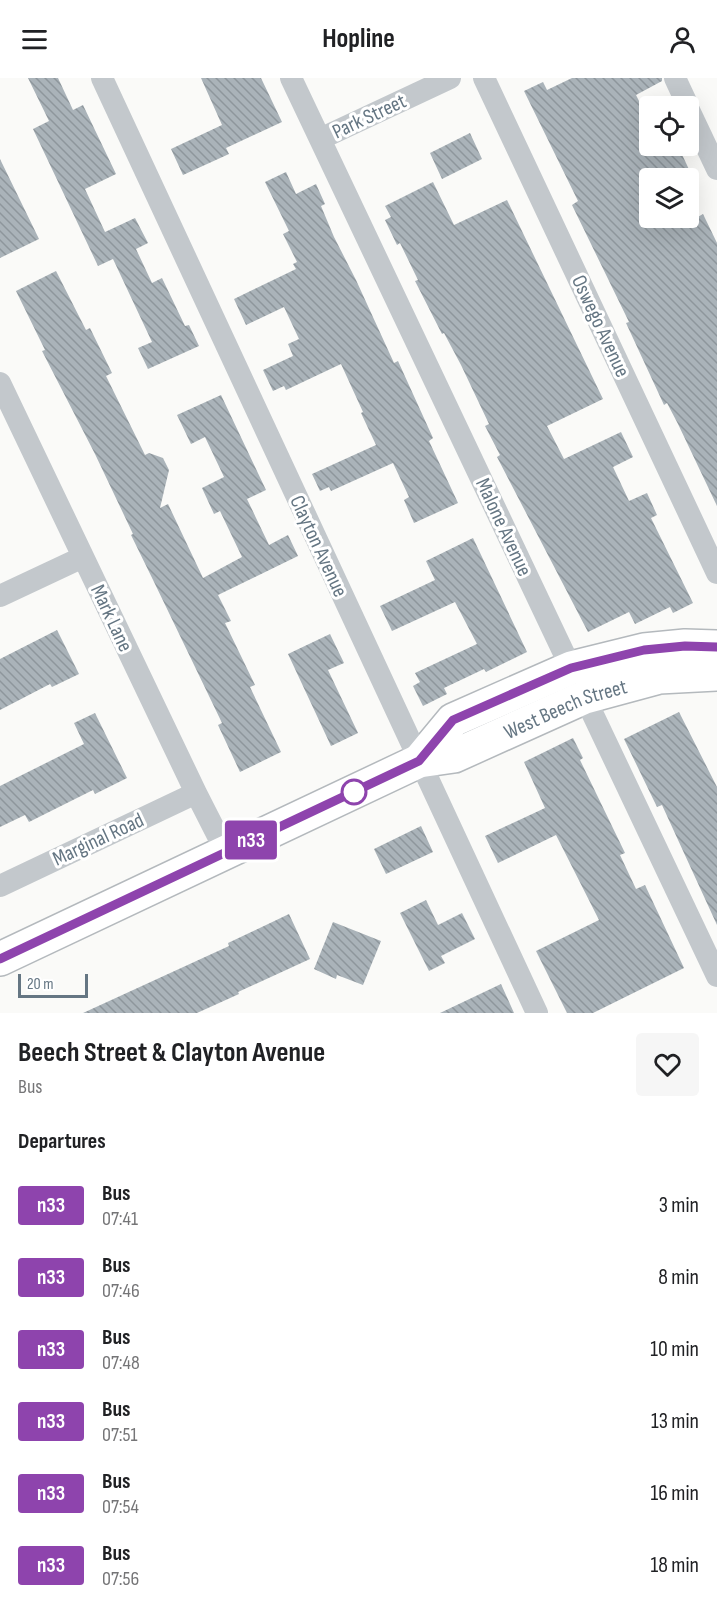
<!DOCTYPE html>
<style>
:root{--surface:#fff;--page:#f6f6f6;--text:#202124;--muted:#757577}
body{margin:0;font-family:"Sofia Sans Condensed",sans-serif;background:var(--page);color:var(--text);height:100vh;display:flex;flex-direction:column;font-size:22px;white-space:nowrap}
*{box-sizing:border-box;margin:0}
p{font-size:20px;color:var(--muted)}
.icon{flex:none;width:33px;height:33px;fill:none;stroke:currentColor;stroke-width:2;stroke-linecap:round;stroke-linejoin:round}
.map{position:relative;height:935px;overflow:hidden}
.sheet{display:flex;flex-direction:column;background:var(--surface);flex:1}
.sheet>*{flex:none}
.badge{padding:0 12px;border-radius:4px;font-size:21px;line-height:39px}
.buttons{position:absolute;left:639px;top:18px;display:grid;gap:12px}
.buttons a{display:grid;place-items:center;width:60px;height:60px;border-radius:6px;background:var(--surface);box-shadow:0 6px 24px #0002;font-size:30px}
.scale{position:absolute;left:18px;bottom:15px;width:70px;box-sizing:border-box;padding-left:6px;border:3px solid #657683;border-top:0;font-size:16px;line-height:21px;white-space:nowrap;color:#657683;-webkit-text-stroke:4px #fff;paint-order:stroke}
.map>.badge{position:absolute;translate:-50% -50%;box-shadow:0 0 0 3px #fff}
h2{padding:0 18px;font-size:22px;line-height:54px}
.round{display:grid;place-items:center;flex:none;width:63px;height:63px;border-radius:6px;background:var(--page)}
.summary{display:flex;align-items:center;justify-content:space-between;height:102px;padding:0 18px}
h1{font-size:28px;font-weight:700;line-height:45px}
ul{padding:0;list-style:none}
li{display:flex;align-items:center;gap:18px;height:72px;padding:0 18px}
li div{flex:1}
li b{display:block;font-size:22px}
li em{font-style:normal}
li .badge{min-width:66px;font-weight:700;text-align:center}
header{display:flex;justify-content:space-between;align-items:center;height:78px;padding:0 18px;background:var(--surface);font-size:27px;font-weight:700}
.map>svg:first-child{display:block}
.building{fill:url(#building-back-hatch)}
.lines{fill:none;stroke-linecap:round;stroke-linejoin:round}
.trunk-casing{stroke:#b4b9bd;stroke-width:36}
.minor{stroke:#c3c8cc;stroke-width:22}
.trunk{stroke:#fff;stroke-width:33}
.line-casing{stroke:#fff;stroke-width:14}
.line{stroke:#8e44ad;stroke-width:9}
.stop-dot{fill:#fff;stroke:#8e44ad;stroke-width:3}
.labels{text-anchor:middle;stroke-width:6;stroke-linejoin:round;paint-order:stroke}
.street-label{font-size:21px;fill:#657683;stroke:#fff}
</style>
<header><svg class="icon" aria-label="menu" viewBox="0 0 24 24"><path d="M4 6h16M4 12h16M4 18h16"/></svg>Hopline<svg class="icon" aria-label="person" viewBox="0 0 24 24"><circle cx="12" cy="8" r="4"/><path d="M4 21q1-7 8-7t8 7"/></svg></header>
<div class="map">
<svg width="717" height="935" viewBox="0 0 717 935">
<defs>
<pattern id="building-back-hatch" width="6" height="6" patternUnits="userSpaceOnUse" patternTransform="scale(1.5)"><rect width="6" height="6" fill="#aab3b9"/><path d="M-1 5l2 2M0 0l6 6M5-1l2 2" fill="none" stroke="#8e969c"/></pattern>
</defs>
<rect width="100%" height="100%" fill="#fafaf8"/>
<path class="building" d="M28 0H58L73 32 83 27 116 96 85 111 105 154 135 140 148 165 136 171 152 205 162 200 185 248 189 247 199 268 148 291 138 270 152 264 113 181 98 188 33 51 49 43Z
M201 0H261L282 44 226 70 229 76 183 97 171 71 222 47Z
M572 0H662V3L636 17 650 45V68H678L693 100H650V140H696L703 136 717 165V428L678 346 667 325 664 327 626 245 629 244 572 127 578 123 524 13 543 4 547 12Z
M470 55 482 81 442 101 430 75Z
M0 81 39 161 0 180Z
M286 94 296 116 316 106 325 126 321 128 334 159 356 202 394 285 398 283 433 360 429 363 458 425 414 445 404 422 409 419 393 385 331 413 329 409 320 413 312 396 376 367 361 335 363 334 341 286 286 312 284 308 273 313 263 292 293 278 288 266 299 261 284 229 246 247 234 221 296 191 293 186 297 184 283 156 289 153 265 104Z
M433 104 454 147 507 122 603 321 547 348 564 381 621 354 633 379 613 389 629 423 647 415 657 437 651 440 693 525 673 535 670 529 635 546 629 534 588 554 497 379 500 377 485 348 489 346 461 287 444 255 442 256 415 203 418 202 400 165 397 167 385 142 391 139 385 128Z
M56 193 86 252 90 250 112 295 106 298 145 377 149 375 163 380 169 392 160 430 168 426 203 500 242 479 220 433 214 436 202 410 224 399 205 359 191 366 177 337 221 317 266 412 247 421 269 467 288 457 298 478 218 517 231 543 225 545 255 607 250 609 281 674 240 694 218 647 222 645 155 506 131 457 133 456 95 376 42 273 45 272 16 213Z
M473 460 527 574 486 594 484 591 444 610 447 616 423 628 413 608 420 604 415 595 477 566 455 524 392 553 380 528 435 502 426 483Z
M57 552 79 596 52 609 50 606 0 632V581Z
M330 556 344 585 328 592 358 655 331 668 288 576Z
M679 634 717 709V847L662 727 657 729 624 661Z
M95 635 127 700 95 716 93 712 29 744 25 737 0 749V708L84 666 74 645Z
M573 660 583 680 580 682 625 775 620 777 636 811 645 807 684 890 593 935H567L536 873 599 842 556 757 498 785 485 758 545 730 524 684Z
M421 748 433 774 386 796 374 771Z
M426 822 438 847 462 835 475 861 441 878 445 885 429 893 400 835Z
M289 836 310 881 238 914 239 916 197 935H83L229 868 228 865Z
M333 844 381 863 363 907 337 897 336 901 314 891Z
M501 906 514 935H440Z"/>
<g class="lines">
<g class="trunk-casing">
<g id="trunk">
<path d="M419 683 453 642 571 590 644 572 685 568 717 569"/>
<path id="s1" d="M0 881 419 683 454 678 585 619 659 599 717 596"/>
</g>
</g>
<path class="minor" d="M102 0 537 935
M291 0 717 898
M484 0 717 495
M675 0 688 28
M688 30 717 91
M320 61 450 0
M0 305 196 715 226 774
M0 518 83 479
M0 808 196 715"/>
<use href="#trunk" class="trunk"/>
</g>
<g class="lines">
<g class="line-casing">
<path id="line" d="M0 881 419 683 453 642 571 590 644 572 685 568 717 569"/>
</g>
<use href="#line" class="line"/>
</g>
<circle class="stop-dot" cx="354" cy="714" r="12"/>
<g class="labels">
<g class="street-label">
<text transform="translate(369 38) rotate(-25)" y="7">Park Street</text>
<text transform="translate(601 248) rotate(65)" y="7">Oswego Avenue</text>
<text transform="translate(504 449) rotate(65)" y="7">Malone Avenue</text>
<text transform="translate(319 468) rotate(65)" y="7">Clayton Avenue</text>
<text transform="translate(112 540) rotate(65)" y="7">Mark Lane</text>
<text dy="7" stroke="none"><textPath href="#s1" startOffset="620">West Beech Street</textPath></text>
<text transform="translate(98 761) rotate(-25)" y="7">Marginal Road</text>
</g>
</g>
</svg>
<div class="buttons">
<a><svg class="icon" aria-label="locate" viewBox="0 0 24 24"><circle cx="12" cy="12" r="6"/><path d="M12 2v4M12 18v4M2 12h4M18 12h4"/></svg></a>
<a><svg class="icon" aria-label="layers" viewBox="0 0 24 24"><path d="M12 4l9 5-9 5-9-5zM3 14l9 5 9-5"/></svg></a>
</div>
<div class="scale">20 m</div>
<b class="badge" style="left:251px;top:762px;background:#8e44ad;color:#fff">n33</b>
</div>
<section class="sheet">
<div class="summary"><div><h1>Beech Street &amp; Clayton Avenue</h1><p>Bus</p></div><a class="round"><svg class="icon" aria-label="heart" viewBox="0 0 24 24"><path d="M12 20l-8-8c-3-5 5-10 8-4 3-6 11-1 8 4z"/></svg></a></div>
<h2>Departures</h2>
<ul>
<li><span class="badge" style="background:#8e44ad;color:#fff">n33</span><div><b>Bus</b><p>07:41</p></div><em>3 min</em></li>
<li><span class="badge" style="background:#8e44ad;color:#fff">n33</span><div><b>Bus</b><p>07:46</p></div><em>8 min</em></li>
<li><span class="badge" style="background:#8e44ad;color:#fff">n33</span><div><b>Bus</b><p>07:48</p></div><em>10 min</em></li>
<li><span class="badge" style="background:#8e44ad;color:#fff">n33</span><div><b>Bus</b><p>07:51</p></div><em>13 min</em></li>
<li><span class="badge" style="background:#8e44ad;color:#fff">n33</span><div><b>Bus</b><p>07:54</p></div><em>16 min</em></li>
<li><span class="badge" style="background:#8e44ad;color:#fff">n33</span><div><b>Bus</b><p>07:56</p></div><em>18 min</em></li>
</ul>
</section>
